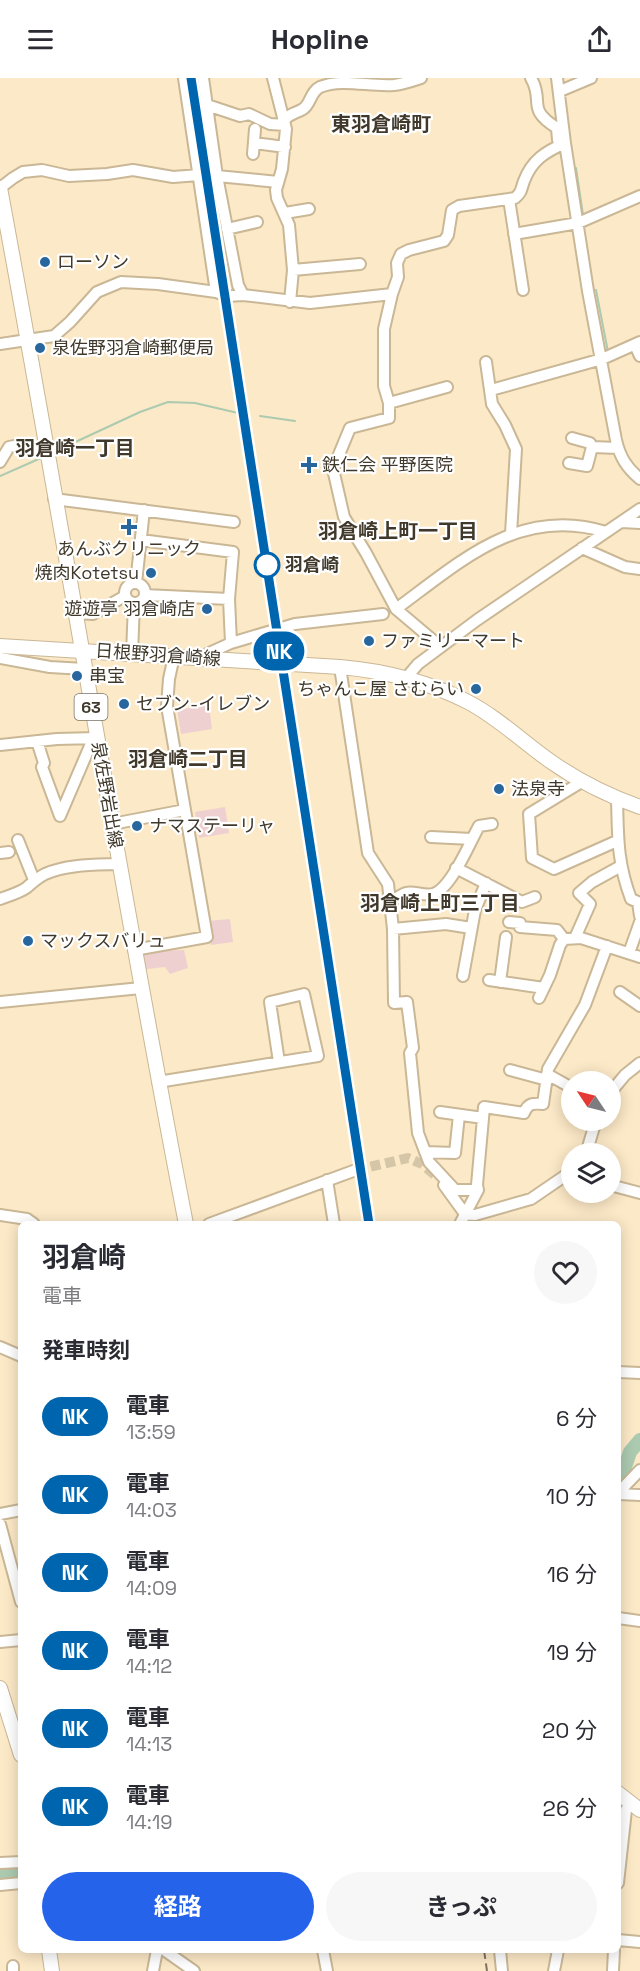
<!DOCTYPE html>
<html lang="ja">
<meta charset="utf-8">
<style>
:root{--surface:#fff;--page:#f7f7f7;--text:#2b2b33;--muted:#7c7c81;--accent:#2563eb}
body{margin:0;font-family:"Space Grotesk","Noto Sans JP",sans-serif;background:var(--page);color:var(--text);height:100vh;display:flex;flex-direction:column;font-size:22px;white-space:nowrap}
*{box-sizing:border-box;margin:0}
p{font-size:20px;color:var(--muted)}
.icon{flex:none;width:33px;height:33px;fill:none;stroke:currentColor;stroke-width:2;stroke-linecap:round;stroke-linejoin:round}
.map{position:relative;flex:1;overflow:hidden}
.details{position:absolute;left:18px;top:1143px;width:603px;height:732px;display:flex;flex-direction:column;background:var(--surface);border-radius:9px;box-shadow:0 3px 15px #0003}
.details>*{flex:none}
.badge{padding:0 12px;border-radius:20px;font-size:21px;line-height:39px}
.needle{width:39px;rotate:305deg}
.fabs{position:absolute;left:561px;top:993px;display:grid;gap:12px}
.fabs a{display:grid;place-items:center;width:60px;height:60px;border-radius:50%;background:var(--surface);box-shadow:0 3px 15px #0003;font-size:30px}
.map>.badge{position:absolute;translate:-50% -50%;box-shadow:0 0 0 3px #fff}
h2{padding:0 24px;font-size:22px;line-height:54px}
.round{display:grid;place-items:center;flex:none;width:63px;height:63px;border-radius:32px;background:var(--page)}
.headline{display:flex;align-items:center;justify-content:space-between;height:102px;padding:0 24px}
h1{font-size:28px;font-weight:700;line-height:45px}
.primary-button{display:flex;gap:12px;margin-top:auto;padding:12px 24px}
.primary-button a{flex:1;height:69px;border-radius:36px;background:var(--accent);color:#fff;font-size:24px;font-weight:700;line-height:69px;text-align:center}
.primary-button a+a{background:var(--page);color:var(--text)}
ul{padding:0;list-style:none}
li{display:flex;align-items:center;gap:18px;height:78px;padding:0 24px}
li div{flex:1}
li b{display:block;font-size:22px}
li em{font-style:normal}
li .badge{min-width:66px;font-weight:700;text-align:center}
header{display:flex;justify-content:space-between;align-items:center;height:78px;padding:0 24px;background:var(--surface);font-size:27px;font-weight:700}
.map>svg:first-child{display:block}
.green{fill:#efd0d0}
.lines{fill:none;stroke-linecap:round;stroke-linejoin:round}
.stream{stroke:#accab0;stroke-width:2}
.river{stroke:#accab0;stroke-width:14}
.minor-tunnel{stroke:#d6c6a8;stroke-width:10;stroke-dasharray:10 5;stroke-linecap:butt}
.minor-casing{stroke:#c9b796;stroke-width:14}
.major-casing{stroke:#c9b796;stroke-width:16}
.minor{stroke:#fff;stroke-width:10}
.major{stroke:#fff;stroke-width:14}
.rail{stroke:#817561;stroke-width:2;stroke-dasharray:9 4.5;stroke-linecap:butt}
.line-casing{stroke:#fff;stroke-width:14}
.line{stroke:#0065af;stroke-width:9}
.poi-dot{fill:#27679d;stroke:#fff;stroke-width:2}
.stop-dot{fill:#fff;stroke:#0065af;stroke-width:3}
.labels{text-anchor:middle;stroke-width:4.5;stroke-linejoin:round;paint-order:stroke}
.shield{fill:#fff;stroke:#79746b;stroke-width:1.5}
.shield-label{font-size:16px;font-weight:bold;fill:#40392b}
.poi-label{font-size:18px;fill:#40392b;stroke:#fff;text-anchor:start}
.stop-label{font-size:18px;font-weight:bold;fill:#40392b;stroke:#fff;text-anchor:start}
.street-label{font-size:18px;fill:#40392b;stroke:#fff}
.neighbourhood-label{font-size:20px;font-weight:bold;fill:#40392b;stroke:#fff}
</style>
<header><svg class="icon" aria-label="menu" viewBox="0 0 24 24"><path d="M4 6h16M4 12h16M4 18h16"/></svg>Hopline<svg class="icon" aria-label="share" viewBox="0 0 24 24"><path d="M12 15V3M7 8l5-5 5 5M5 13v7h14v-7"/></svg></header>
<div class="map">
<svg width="640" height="1893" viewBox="0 0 640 1893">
<rect width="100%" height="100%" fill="#fce9c7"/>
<path class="green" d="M209 627 212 651 181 656 177 632Z
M225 729 229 755 199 760 195 734Z
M230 841 233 864 211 867 208 843Z
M184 872 188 890 170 896 165 889 139 892 136 874Z"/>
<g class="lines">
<path class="stream" d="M576 90 583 137
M596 212 608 274
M260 338 295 343
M56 373 140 334 168 324 195 325 238 335
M0 398 41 380"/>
<path class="river" d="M618 1403 621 1401 630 1374 640 1362
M0 1794 21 1792"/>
<path class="minor-tunnel" d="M356 1092 408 1080 422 1086 435 1097"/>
<g class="minor-casing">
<path id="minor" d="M184 0 216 214
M203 0 217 98 238 207 243 217
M273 0 286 51 282 91 276 112 277 120 289 147 293 192 290 224
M531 0C545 24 525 30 557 50L558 62
M557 0 565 65 588 213 616 362C620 379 626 389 640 401
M560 13 591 0
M207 27 240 38 249 36 270 46 285 47
M284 42C292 34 295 36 303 31 311 26 310 14 320 9 343 0 369 9 394 7 403 6 412 3 421 0
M254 65 285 69
M253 76 255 51
M217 98 278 104
M0 110 13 100 23 94 42 92 69 98 107 96 133 92 173 99 199 97
M509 121 523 212
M285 135 309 131
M227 151 257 144
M514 156 578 145 640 118
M293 192 360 186
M0 266 54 258 70 244 97 214 121 204 158 206 216 214 228 218 243 217 310 225 392 216
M635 267 640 278
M486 284 492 326 505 347 516 371 511 456
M491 312 602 281 640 264
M389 325 447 309
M572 360 590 365 592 369 618 370
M0 384 9 369 14 368 46 375
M569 385 587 388 592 369
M54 421 234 444
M621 444 640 445
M141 462 233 474 229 521 145 517
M582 470 625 489 640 491
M125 515a10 10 0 1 1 20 0a10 10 0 1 1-20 0Z
M136 505 144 432
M229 521 231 565
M396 531C460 484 520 427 606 454
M75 535 93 536 125 518
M441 569 396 531 366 475 344 439 333 391 350 350 389 340V325L384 308V251L392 216 398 199 397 185 401 176 409 172 444 163 448 157 452 132 459 128 515 120C522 114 521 111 524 103 532 82 545 74 565 65
M132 576 134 525
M0 580 50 589 84 591
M198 580 231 565 295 546 383 536
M340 589 368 775 388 806 393 851 394 925 407 924 413 970 410 975 418 1055 429 1084 455 1112H478
M407 599 418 586 477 542 640 431
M37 663 44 685 42 689 60 738 93 661
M0 667 57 661 97 660
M583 703 529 736 532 780 554 791 617 763
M617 720C618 758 617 784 631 821L638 824 640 838
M112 746 185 732
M431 759 472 761
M18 762 34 802
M0 775 9 774
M456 790 522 824 535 819
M0 821C8 818 19 815 26 810 32 805 37 800 45 796 68 786 95 787 120 786
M390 825C394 822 400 817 406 815 414 813 424 818 433 816 451 811 470 764 479 748L492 746
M509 844 520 845V849L557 852 564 861
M393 851 446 846 471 850
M575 860 590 826 579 815 592 804 621 788
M134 872 207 859 167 628 169 601 174 578
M629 875 640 844
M463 898 475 832 486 805
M489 902 544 910
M500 904 506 859
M620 914 640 928
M539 920 550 897 560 867 564 861 581 860 640 879
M0 924 141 910
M510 992 547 1002
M547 996 572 1010
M158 1004 318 978 304 916 270 924 279 984
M610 1015 625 997 640 985
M440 1034 483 1040
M425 1074 455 1075 459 1037
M586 1076 596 1042
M327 1102 334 1146
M444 1107 465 1136
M610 1107 640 1115
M465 1136 475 1137 531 1121 572 1093
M0 1137 27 1141 34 1146
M209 1146 356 1092
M460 1146 478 1112 477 1107 484 1029 524 1035C528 1025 533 1025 543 1026L548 991 585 927 607 868
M0 1269 21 1278
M618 1294 640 1295
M618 1415 640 1392
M618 1416 640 1417
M0 1436 21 1432
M0 1446 21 1524
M618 1540 640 1543
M0 1564 21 1562
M0 1785 21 1784
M618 1805 626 1732 631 1725
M0 1807 21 1805
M618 1862 640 1864
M164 1872 194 1893
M323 1872 327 1893
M500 1872 502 1893
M13 1888V1893
M153 1893 157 1872
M554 1893 558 1872
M613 1893 614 1872"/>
</g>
<g class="major-casing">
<path id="major" d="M0 110C64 455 119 802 186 1146
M0 568 340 589C386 593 427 603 468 624 497 639 523 664 550 683 577 702 609 718 640 729
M0 1610 21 1677
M618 1715 640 1732
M49 1872 52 1893"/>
</g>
<use href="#minor" class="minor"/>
<use href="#major" class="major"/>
<path class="rail" d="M191 0 369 1146
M484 1872 487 1893"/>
</g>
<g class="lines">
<g class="line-casing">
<path id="line" d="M191 0 369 1146"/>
</g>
<use href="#line" class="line"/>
</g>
<g class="poi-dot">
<circle cx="45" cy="184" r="6"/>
<circle cx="40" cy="270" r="6"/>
<path d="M306 378h6v6h6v6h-6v6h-6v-6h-6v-6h6z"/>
<path d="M126 440h6v6h6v6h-6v6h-6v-6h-6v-6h6z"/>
<circle cx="151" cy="495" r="6"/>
<circle cx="207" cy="531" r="6"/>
<circle cx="369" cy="563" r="6"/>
<circle cx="77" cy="598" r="6"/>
<circle cx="476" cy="611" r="6"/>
<circle cx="124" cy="626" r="6"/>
<circle cx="499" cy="711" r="6"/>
<circle cx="137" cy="748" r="6"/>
<circle cx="28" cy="863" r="6"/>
</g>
<circle class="stop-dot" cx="267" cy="487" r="12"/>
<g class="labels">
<rect class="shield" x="74.5" y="616" width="33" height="26" rx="4.5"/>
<g class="shield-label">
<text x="91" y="635">63</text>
</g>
<g class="poi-label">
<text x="57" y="190">ローソン</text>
<text x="52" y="276">泉佐野羽倉崎郵便局</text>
<text x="322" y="393">鉄仁会 平野医院</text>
<text x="129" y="477" text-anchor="middle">あんぶクリニック</text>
<text x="139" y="501" text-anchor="end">焼肉Kotetsu</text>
<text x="195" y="537" text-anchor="end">遊遊亭 羽倉崎店</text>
<text x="381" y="569">ファミリーマート</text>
<text x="89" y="604">串宝</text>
<text x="464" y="617" text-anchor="end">ちゃんこ屋 さむらい</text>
<text x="136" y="632">セブン-イレブン</text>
<text x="511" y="717">法泉寺</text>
<text x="149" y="754">ナマステーリャ</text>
<text x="40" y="869">マックスバリュ</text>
</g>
<g class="stop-label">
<text x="285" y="493">羽倉崎</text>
</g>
<g class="street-label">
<text transform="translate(158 577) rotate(4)" y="6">日根野羽倉崎線</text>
<text transform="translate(107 717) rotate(80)" y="6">泉佐野岩出線</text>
</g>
<g class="neighbourhood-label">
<text x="381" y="53">東羽倉崎町</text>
<text x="75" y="377">羽倉崎一丁目</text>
<text x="398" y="460">羽倉崎上町一丁目</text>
<text x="188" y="688">羽倉崎二丁目</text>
<text x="440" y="832">羽倉崎上町三丁目</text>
</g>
</g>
</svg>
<div class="fabs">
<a><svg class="needle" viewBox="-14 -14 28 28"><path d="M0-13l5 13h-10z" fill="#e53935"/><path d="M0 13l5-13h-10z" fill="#7c7c81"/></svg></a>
<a><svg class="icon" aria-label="layers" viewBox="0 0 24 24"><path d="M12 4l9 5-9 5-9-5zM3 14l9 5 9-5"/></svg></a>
</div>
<b class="badge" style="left:279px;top:573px;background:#0065af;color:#fff">NK</b>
<section class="details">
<div class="headline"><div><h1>羽倉崎</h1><p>電車</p></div><a class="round"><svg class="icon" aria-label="heart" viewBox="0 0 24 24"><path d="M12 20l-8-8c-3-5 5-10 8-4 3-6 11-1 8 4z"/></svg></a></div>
<h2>発車時刻</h2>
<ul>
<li><span class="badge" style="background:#0065af;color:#fff">NK</span><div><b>電車</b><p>13:59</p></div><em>6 分</em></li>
<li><span class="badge" style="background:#0065af;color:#fff">NK</span><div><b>電車</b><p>14:03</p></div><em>10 分</em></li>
<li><span class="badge" style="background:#0065af;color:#fff">NK</span><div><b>電車</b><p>14:09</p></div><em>16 分</em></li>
<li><span class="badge" style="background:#0065af;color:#fff">NK</span><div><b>電車</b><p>14:12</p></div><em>19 分</em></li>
<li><span class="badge" style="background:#0065af;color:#fff">NK</span><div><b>電車</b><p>14:13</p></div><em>20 分</em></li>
<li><span class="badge" style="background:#0065af;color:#fff">NK</span><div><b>電車</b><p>14:19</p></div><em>26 分</em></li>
</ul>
<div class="primary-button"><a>経路</a><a>きっぷ</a></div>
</section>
</div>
